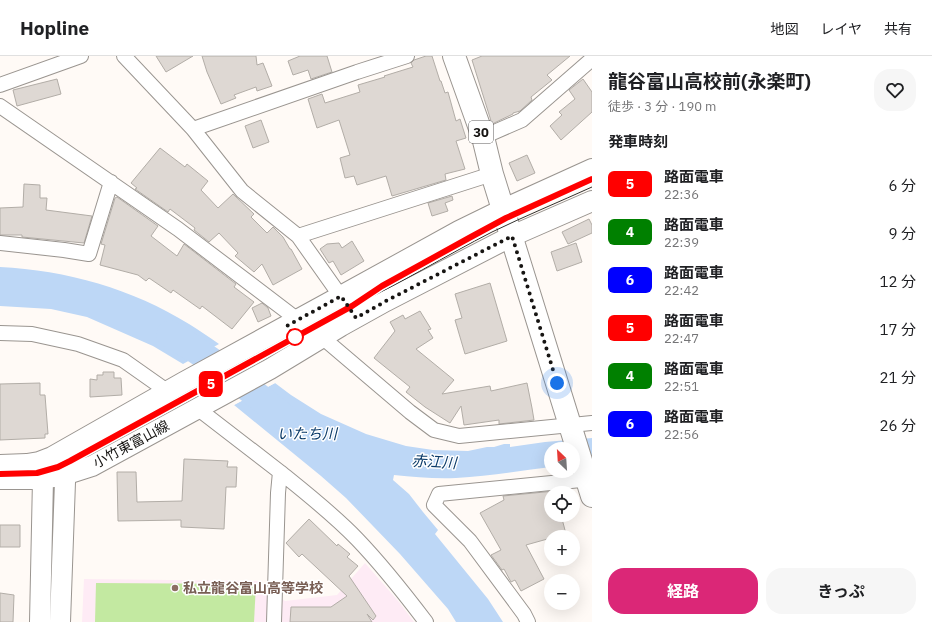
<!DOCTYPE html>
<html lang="ja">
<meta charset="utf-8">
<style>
:root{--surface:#fff;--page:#f6f6f6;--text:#202124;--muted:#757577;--line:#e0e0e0;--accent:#db2777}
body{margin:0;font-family:"IBM Plex Sans","Noto Sans JP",sans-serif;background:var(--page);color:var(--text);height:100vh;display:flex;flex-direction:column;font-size:15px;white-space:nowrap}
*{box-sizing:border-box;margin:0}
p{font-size:13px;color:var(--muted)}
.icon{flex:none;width:22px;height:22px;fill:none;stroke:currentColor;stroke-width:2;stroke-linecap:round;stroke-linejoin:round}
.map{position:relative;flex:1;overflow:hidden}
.sheet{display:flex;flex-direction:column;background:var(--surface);width:340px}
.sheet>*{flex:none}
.badge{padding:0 8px;border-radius:6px;font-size:14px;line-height:26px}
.needle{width:26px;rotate:335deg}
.fabs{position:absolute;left:544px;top:386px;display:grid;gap:8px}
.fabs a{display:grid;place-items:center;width:36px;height:36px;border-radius:50%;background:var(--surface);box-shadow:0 4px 16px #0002;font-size:20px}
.you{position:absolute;width:20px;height:20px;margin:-10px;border:3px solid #fff;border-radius:50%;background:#1a73e8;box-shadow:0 0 0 6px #1a73e833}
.map>.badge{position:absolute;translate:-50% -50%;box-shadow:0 0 0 2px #fff}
h2{padding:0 16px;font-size:15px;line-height:36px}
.round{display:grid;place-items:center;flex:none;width:42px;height:42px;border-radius:16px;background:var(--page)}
.head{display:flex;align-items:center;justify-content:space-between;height:68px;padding:0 16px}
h1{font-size:19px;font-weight:700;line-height:30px}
.button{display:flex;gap:8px;margin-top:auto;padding:8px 16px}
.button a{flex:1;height:46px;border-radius:16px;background:var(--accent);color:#fff;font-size:16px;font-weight:700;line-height:46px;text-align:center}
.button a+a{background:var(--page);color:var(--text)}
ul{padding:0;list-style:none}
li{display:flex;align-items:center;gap:12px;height:48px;padding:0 16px}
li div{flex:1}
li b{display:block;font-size:15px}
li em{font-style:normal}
li .badge{min-width:44px;font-weight:700;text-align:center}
header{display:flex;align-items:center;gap:24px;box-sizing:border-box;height:56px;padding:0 20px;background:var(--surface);border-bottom:1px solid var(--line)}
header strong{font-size:19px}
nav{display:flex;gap:22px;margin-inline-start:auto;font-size:14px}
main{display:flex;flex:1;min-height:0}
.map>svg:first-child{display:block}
.education{fill:#feebf5}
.green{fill:#c3e9a1}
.water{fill:#bdd7f6}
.pier{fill:#fffaf6}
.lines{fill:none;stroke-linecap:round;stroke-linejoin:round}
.river{stroke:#bdd7f6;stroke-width:27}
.building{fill:#ded8d3;stroke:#b2ada7}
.street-casing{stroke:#9a9590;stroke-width:16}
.secondary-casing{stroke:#9a9590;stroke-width:22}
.primary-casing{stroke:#9a9590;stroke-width:24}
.street{stroke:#fff;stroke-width:14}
.secondary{stroke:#fff;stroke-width:20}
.primary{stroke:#fff;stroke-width:22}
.tram{stroke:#33312e;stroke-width:1}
.line-casing{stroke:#fff;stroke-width:9}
.line{stroke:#f00;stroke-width:6}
.walk{stroke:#171513;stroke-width:4;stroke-dasharray:0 7.2}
.stop-dot{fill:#fff;stroke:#f00;stroke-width:2}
.education-dot{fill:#8d6e63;stroke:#fff;stroke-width:1.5}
.labels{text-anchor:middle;stroke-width:3;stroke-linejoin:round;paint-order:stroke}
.shield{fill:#fff;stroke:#5d5b5a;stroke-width:1}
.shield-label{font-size:13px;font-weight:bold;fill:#171513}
.street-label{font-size:14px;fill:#171513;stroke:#fff}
.education-label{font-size:14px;font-weight:bold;fill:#785e54;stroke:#fff;text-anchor:start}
.water-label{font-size:15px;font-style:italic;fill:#0a3a68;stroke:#fff}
</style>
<header>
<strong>Hopline</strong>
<nav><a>地図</a><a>レイヤ</a><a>共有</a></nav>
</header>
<main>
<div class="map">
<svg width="592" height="566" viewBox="0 0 592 566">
<rect width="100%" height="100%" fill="#fffaf6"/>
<path class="education" d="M365 507 399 546 414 566H82L84 523 257 525 285 545 337 539Z"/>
<path class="green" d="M96 527 256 528 254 566H95Z"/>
<path class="water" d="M0 211C66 214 133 233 189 268 199 274 209 281 219 288L183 308 153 290 87 261 51 253 0 250Z
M275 327 291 339 321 358 366 378 406 390 433 394 468 395 487 391H494L504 388H510V391L545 386 592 382V407L573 393H551V411C519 415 488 420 456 422 435 423 415 421 394 419L393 424 409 438 423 456 438 474 435 478 488 543 503 566H456L448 553 400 498 346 442 321 420 234 349Z"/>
<path class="pier" d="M274 325 277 326 232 350 233 348Z"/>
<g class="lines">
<path class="river" d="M170 278C210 301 248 332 284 361"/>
</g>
<path class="building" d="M156 0H193L166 16Z
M202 0H256L257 9 263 7 272 30 257 35 256 31 234 39 236 42 221 48 207 16Z
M300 0H327L332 16 311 23 308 14 293 19 288 5Z
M426 0H432L440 25H441L445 37 448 36 456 65 460 63 466 82 456 85 465 113 445 118 446 124 392 140 386 120 357 129 354 120 345 122 340 102 350 99 339 64 317 72 308 43 322 38 325 47 360 36 358 29 385 21 384 20 413 11 411 7 414 4Z
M482 0H570L547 19 552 24 531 41 532 44 520 55 513 57V58L492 68 472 4Z
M57 23 61 38 17 50 13 34Z
M583 23 592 36V56L561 84 550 70 562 59 559 56 575 43 569 34Z
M261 64 269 86 253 92 245 70Z
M160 92 185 111 187 108 208 125 201 134 218 152 233 138 254 158 251 161 267 177 273 171 283 181 290 193H291L302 213 273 229 262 208 254 216 248 211 235 200 238 197 219 177 209 186 194 174 195 172 170 153 168 156 135 133 137 132 131 127Z
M527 99 535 117 517 125 509 107Z
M24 128 40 129V142H47L46 154 92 160 84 187 22 181V179H0V152L23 151Z
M452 140 453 144 445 147 448 155 432 160 428 147Z
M117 141 158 170 151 180 177 200 184 188 236 228 234 231 254 246 232 273 202 250 200 253 173 234 171 237 149 222 146 225 138 219 100 209 105 189 101 188 115 142Z
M589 163 592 169V177L568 188 562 176Z
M352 185 364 205 341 219 333 205 329 207 320 193 327 188 339 187 342 192Z
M576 187 582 206 557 215 551 196Z
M490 227 507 285 465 298 455 264 462 262 455 238Z
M262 247 268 252 271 260 258 266 252 252Z
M420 255 431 273 428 274 433 282 416 293 454 324 442 338 490 330 491 335 527 327 532 352 534 364 499 368V364L464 369 461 350 450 367 425 351 406 336 410 331 374 302 395 275 390 266 403 259 405 263Z
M103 316H114V322H121L122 339 90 341V323L97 324V319H103Z
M40 327V339H45L48 378H45V382L0 384V328Z
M184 403 228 405 227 411H237L236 431H226L224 473 181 471V464L118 465 117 416H136L137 446 182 445Z
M555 435V437H551V459H561L566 478 556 481H551V482L526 489 544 523 521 535 515 524 511 526 504 513 502 514 491 499 501 494 480 457 504 444 503 440Z
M309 463 337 490 338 488 350 498 347 501 358 510 349 520 376 560 373 564 367 558 372 566H290L291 551H331L347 540 302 498 299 501 286 487Z
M0 469H20V491H0Z
M0 537 14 539 13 566H0Z"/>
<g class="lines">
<g class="street-casing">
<path id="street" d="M124 0 193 73 242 135 298 180 356 262
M0 29 81 0
M0 50 178 173 298 264
M193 73 357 16 407 0
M483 81 522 64 592 3
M298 180 492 118
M0 187 64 194 89 198 111 126
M0 277 32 278 78 288 123 304 167 335
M323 282 410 356 434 374 459 380 592 367
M197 352 280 416 278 437 274 566
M280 416C306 437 333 458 357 483 382 509 404 537 426 566
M528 566 524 558 470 485 434 449 439 438 592 423"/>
</g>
<g class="secondary-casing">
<path id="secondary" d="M0 409 27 408 39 406 52 401 184 326 341 240 459 175 504 153 592 113
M0 423H43L64 419 92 410 270 313 341 270 386 245 512 180 592 145
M40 566 43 423 45 415 52 401 64 419 65 426 60 566"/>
</g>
<g class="primary-casing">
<path id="primary" d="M454 0 483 81 492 118 592 440"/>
</g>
<use href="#street" class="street"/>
<use href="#secondary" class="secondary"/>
<use href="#primary" class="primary"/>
<path class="tram" d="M397 221 469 181 506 162 592 123
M0 418 37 417 58 411 70 405 352 250C400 228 445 200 492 176 525 160 559 146 592 131"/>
</g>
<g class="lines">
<g class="line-casing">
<path id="line" d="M0 418 37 417 58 411 70 405 352 250 382 230 469 182 506 162 592 123"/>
</g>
<use href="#line" class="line"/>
<path class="walk" d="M295 281 287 270 341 240 356 262 386 245 512 180 557 327"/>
</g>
<circle class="stop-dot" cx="295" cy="281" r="8"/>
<circle class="education-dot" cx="175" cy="532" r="4"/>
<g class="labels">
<rect class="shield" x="469" y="65" width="24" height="22" rx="3"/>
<g class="shield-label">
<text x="481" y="81">30</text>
</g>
<g class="street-label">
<text transform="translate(131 388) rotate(-28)" y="5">小竹東富山線</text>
</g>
<g class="education-label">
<text x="183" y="537">私立龍谷富山高等学校</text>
</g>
<g class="water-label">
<text x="307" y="383">いたち川</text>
<text transform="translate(434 406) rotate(3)" y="5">赤江川</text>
</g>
</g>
</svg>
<div class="fabs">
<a><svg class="needle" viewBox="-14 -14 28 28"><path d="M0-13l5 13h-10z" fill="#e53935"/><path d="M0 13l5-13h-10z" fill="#757577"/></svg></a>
<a><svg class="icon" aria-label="locate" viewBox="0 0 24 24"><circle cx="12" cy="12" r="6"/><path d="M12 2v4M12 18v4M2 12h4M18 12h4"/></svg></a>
<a>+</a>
<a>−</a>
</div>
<div class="you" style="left:557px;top:327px"></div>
<b class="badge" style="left:211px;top:328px;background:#f00;color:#fff">5</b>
</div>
<section class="sheet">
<div class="head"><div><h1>龍谷富山高校前(永楽町)</h1><p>徒歩 · 3 分 · 190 m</p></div><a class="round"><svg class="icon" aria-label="heart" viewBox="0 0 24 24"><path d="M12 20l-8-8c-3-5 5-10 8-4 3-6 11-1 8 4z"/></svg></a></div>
<h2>発車時刻</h2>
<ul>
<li><span class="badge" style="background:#f00;color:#fff">5</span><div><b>路面電車</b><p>22:36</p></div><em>6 分</em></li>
<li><span class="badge" style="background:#008000;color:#fff">4</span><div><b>路面電車</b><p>22:39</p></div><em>9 分</em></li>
<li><span class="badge" style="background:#00f;color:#fff">6</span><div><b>路面電車</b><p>22:42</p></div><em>12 分</em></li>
<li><span class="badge" style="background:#f00;color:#fff">5</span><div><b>路面電車</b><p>22:47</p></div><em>17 分</em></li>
<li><span class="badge" style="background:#008000;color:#fff">4</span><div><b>路面電車</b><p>22:51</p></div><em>21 分</em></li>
<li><span class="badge" style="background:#00f;color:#fff">6</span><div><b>路面電車</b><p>22:56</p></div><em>26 分</em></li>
</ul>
<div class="button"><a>経路</a><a>きっぷ</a></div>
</section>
</main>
